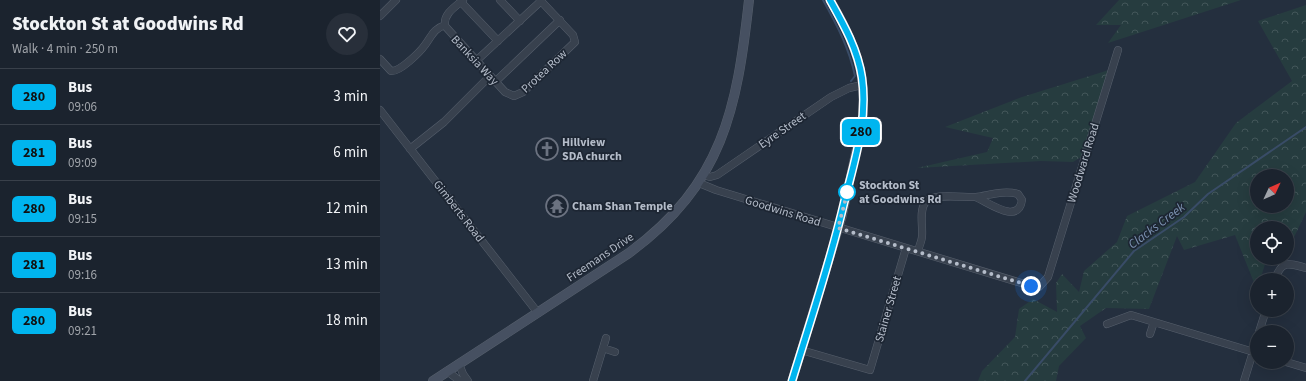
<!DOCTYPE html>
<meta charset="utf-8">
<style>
:root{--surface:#1b232e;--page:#282f3a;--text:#f1f3f6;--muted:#a0a4aa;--line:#39404a}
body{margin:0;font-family:"Source Sans 3",sans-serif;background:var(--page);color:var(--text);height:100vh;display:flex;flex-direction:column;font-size:15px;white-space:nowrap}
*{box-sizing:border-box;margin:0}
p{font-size:13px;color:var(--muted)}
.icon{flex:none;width:22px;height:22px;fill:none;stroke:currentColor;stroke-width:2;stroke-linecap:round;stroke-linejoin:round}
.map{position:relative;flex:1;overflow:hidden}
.panel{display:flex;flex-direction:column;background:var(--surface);width:380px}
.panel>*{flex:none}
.badge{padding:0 8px;border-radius:6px;font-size:14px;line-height:26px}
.needle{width:26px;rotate:46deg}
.controls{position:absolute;left:870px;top:169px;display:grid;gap:8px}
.controls a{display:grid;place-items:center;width:44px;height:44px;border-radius:50%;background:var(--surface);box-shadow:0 4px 16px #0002,0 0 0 1px var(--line);font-size:20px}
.you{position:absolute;width:20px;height:20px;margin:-10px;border:3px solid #fff;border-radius:50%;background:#1a73e8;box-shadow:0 0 0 6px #1a73e833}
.map>.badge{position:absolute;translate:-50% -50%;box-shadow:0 0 0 2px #fff}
.round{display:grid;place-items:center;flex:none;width:42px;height:42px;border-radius:21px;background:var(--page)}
.overview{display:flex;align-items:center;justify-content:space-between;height:68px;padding:0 12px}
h1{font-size:19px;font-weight:800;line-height:30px}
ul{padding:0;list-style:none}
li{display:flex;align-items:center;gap:12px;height:56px;padding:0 12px;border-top:1px solid var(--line)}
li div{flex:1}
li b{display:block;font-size:15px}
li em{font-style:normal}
li .badge{min-width:44px;font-weight:700;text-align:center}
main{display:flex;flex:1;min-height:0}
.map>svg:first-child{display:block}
.forest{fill:url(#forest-crowns);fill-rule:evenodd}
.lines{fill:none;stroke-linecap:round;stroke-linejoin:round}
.stream{stroke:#394c67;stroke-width:2}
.minor-casing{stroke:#565f6c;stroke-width:8}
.tertiary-casing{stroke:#565f6c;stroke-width:9}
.secondary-casing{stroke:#565f6c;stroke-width:10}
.minor{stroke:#38414e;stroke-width:7}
.tertiary{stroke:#38414e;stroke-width:8}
.secondary{stroke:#465061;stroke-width:9}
.line-casing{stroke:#fff;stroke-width:9}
.line{stroke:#00b5ef;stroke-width:6}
.walk{stroke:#b4bcc9;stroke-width:4;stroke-dasharray:0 7.2}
.stop-dot{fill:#fff;stroke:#00b5ef;stroke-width:2}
.labels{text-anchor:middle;stroke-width:3.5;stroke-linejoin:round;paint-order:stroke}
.street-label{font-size:12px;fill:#b4bcc9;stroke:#1d2633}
.poi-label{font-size:12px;font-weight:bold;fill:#b4bcc9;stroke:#1d2633;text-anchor:start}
.stop-label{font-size:12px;font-weight:bold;fill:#b4bcc9;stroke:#1d2633;text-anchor:start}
.water-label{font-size:13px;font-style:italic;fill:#7c92b1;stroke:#1d2633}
</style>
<main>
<section class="panel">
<div class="overview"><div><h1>Stockton St at Goodwins Rd</h1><p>Walk · 4 min · 250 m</p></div><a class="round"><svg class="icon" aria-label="heart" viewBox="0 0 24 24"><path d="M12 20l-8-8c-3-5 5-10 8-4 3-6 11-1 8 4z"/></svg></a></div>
<ul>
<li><span class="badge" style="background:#00b5ef;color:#111">280</span><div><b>Bus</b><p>09:06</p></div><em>3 min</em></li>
<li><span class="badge" style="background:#00b5ef;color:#111">281</span><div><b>Bus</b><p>09:09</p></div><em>6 min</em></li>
<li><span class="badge" style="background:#00b5ef;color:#111">280</span><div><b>Bus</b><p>09:15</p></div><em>12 min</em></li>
<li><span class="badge" style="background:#00b5ef;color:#111">281</span><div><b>Bus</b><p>09:16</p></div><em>13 min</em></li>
<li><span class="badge" style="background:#00b5ef;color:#111">280</span><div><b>Bus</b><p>09:21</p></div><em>18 min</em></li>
</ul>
</section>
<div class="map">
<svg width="926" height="381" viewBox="0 0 926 381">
<defs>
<pattern id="forest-crowns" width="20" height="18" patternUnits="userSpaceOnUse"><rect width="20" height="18" fill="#263c3f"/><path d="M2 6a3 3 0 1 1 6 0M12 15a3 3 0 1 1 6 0" fill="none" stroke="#435659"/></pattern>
</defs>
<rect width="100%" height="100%" fill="#242f3e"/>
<path class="forest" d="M739 0H861L728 43 741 25H716Z
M926 5V212L907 252V228H877V258H887L880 280H877V290L855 235 804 250 797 236 769 309 726 308 700 326 706 338 679 366 676 381H598L602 371 635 337 639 309 653 299 677 312 676 283 682 274 699 292 704 271 737 242 747 216 815 182 856 123 912 81 878 21ZM877 176H907V206H877Z
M729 70 701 157 693 162 661 161 537 168 607 152 613 138 565 127 642 97Z"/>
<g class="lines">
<path class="stream" d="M443 0C457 25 469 48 475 76L471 81
M645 381 754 251 804 217 828 194 926 127"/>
<g class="minor-casing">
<path id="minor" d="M83 0C75 7 63 14 65 26L125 92 134 96 143 92 195 42 193 35 160 0
M120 0 140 21
M81 2 118 41
M0 16 16 0
M0 59 11 71C20 72 40 52 45 45 52 36 53 29 65 25
M96 61 161 1
M115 82 180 20
M0 110 158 313
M30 149 64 122 110 76
M323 175 330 177 337 175 451 97 469 88 482 85
M319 183 336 190 651 286 659 287 668 277 738 50
M538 251C539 246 542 241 542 236 543 227 539 211 545 203 551 192 584 198 596 197 610 195 624 190 638 194L642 200C638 226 607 201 595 197
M895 280C901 260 909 263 926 268
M727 324 751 315 774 322
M879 332 886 310
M770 334 774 322 877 353
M223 348 226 338
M421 350 490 370 526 248
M906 362 926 368
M79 364 83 374 88 381
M67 371 80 381
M213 381 223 348 235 352
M864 381 877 339"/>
</g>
<g class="tertiary-casing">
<path id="tertiary" d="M450 0C465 25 478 51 482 80 484 94 483 108 484 123
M412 381 462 217 483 118"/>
</g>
<g class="secondary-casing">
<path id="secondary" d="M53 381 249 253C343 184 357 109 369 0"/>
</g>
<use href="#minor" class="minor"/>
<use href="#tertiary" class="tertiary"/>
<use href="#secondary" class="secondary"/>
</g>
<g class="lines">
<g class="line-casing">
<path id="line" d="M412 381C430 322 450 263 464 203 474 162 488 122 482 78 478 50 464 25 450 0"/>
</g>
<use href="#line" class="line"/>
<path class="walk" d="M467 192 468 190 458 228 651 286"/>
</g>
<defs>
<g id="church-ring" transform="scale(1.15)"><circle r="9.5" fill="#1d2633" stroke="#6b7280" stroke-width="1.5"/><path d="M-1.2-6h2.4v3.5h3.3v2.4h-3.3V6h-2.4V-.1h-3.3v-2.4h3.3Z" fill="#6b7280"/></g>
<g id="temple-ring" transform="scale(1.15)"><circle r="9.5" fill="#1d2633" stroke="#6b7280" stroke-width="1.5"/><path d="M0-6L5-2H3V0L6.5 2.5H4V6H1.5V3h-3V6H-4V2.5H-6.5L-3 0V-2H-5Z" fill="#6b7280"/></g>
</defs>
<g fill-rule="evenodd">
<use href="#church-ring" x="167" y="149"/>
<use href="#temple-ring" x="177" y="206"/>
</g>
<circle class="stop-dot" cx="467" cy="192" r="8"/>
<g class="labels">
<g class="street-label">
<text transform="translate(95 60) rotate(47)" y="4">Banksia Way</text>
<text transform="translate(164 71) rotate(-43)" y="4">Protea Row</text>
<text transform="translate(402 130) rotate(-35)" y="4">Eyre Street</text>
<text transform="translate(703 163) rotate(-73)" y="4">Woodward Road</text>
<text transform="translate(79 211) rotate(52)" y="4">Gimberts Road</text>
<text transform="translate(403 211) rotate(17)" y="4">Goodwins Road</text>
<text transform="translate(220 257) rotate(-34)" y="4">Freemans Drive</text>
<text transform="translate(508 309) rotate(-74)" y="4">Stainer Street</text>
</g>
<g class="poi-label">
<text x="182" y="146">Hillview<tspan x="182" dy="14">SDA church</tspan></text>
<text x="192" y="210">Cham Shan Temple</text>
</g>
<g class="stop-label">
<text x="479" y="189">Stockton St<tspan x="479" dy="14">at Goodwins Rd</tspan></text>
</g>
<g class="water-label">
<text transform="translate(776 225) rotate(-37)" y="5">Clacks Creek</text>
</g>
</g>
</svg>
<div class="controls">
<a><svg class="needle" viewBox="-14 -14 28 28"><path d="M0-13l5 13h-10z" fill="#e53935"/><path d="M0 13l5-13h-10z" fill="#a0a4aa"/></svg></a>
<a><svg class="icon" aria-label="locate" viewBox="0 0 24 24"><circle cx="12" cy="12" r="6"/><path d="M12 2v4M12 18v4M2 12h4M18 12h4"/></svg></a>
<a>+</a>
<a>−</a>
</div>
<div class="you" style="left:651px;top:286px"></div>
<b class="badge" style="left:481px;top:132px;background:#00b5ef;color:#111">280</b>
</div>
</main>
